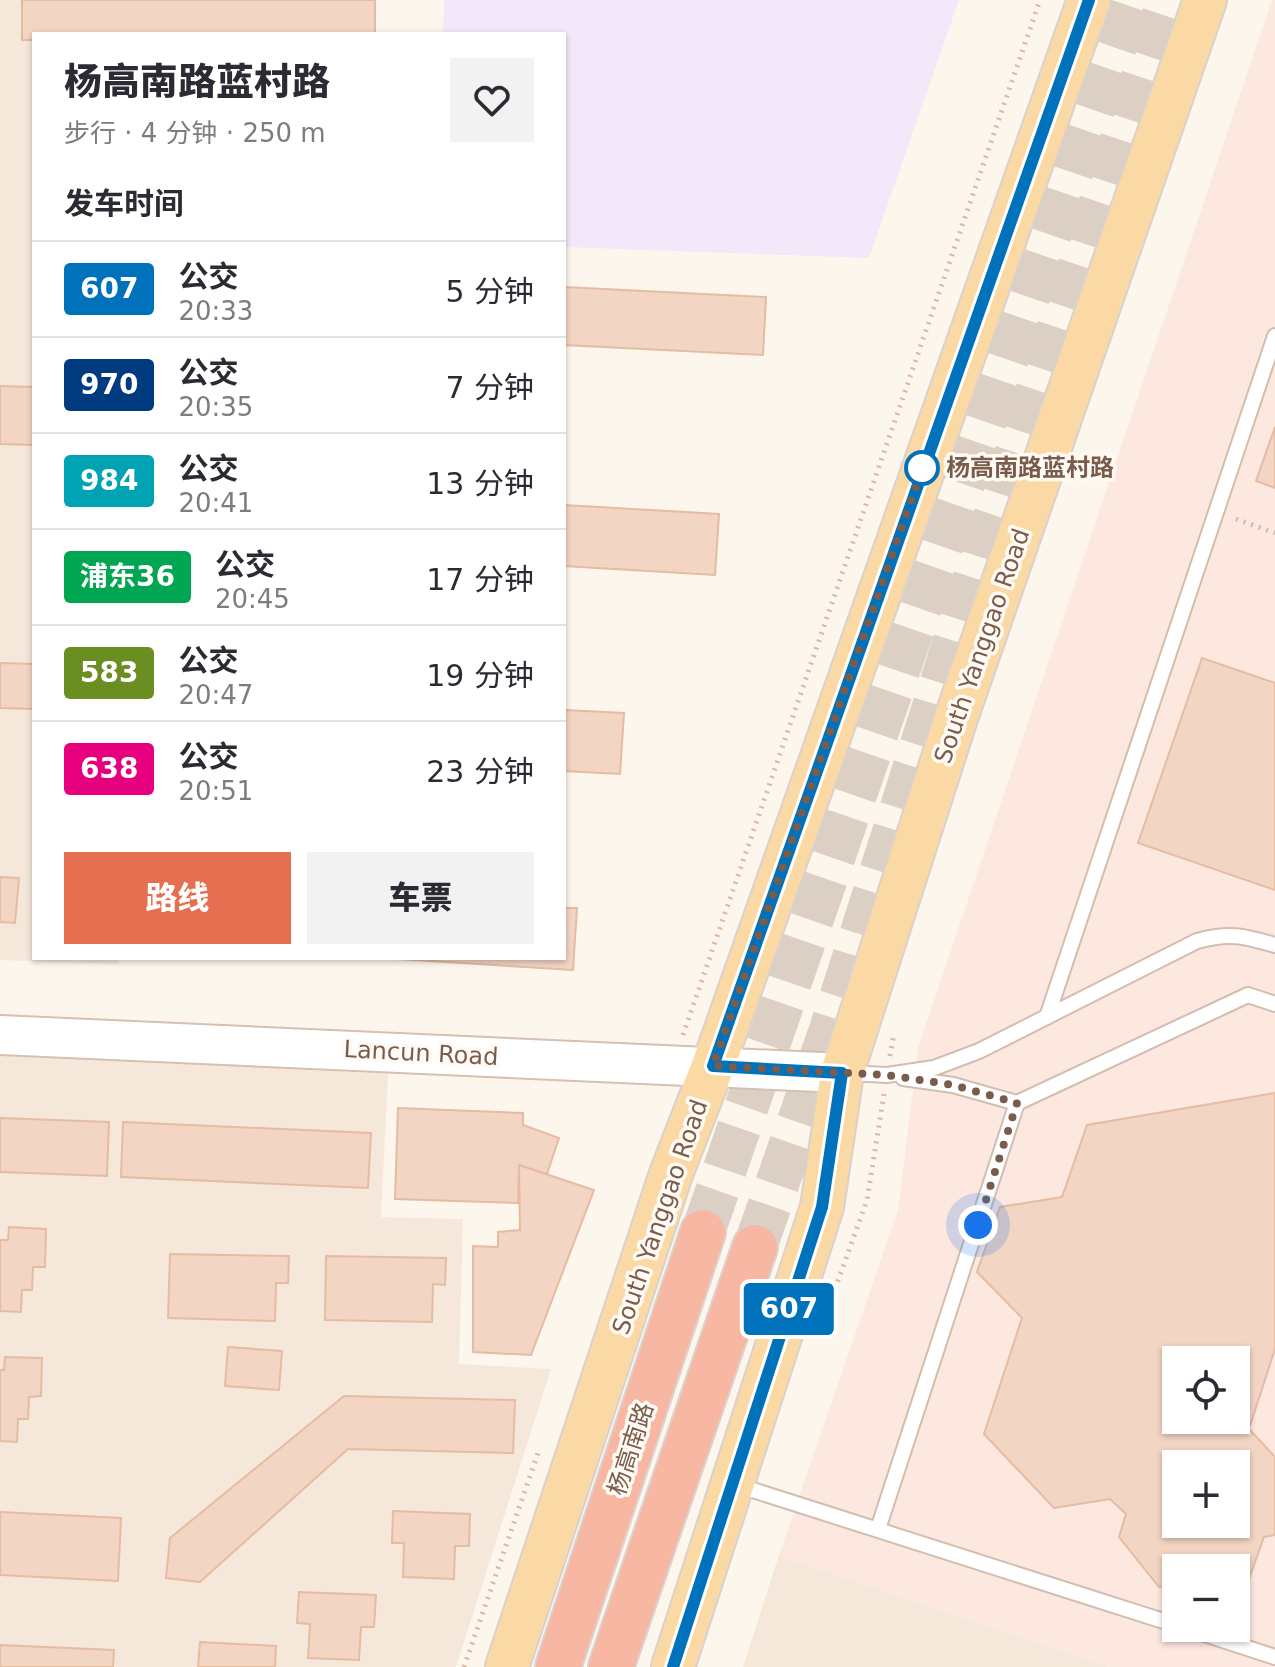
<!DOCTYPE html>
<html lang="zh">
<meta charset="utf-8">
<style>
:root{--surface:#fff;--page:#f2f2f3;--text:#2b2b33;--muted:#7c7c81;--line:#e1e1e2;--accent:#e76f51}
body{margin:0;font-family:"DejaVu Sans","Noto Sans SC",sans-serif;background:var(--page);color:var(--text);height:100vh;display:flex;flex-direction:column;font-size:30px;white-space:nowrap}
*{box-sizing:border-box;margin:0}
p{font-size:26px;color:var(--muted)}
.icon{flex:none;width:44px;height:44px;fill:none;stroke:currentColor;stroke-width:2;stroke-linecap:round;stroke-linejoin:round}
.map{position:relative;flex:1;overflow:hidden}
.details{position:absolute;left:32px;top:32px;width:534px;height:928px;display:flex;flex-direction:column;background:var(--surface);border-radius:0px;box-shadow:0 2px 6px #0004}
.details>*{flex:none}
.badge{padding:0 16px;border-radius:6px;font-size:28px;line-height:52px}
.fabs{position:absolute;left:1162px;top:1346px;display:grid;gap:16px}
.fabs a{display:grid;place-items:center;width:88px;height:88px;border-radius:0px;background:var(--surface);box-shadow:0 2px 6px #0004;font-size:40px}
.you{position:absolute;width:40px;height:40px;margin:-20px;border:6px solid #fff;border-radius:50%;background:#1a73e8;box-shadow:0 0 0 12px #1a73e833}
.map>.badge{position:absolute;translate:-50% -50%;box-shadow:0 0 0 4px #fff}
h2{padding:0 32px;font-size:30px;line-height:72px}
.round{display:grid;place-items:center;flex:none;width:84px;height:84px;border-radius:0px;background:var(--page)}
.overview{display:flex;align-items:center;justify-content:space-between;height:136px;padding:0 32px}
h1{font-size:38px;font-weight:800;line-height:60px}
.cta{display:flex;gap:16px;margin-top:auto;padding:16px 32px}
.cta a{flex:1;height:92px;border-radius:0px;background:var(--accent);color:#fff;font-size:32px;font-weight:800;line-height:92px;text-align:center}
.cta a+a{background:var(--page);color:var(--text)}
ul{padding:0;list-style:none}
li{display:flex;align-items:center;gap:24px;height:96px;padding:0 32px;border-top:2px solid var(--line)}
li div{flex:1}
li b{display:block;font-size:30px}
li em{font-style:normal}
li .badge{min-width:88px;font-weight:700;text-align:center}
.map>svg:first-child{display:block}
.residential{fill:#f5e8da}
.commercial{fill:#fde8e0;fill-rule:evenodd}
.education{fill:#f3e8fa}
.building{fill:#f3d5c3;stroke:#e6bba3;stroke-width:2;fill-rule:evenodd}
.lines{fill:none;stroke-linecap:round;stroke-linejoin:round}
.highway-tunnel{stroke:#dcd0c4;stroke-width:44;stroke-dasharray:44 22;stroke-linecap:butt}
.lane-casing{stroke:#d1beb0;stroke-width:18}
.secondary-casing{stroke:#d6c0b0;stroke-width:42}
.primary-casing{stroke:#dad1cd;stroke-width:46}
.highway-casing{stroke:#dad1cd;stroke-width:48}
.path{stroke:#d9b8a5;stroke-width:5;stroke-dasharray:2 6;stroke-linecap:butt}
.lane{stroke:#fff;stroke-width:14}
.secondary{stroke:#fff;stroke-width:38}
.primary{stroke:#fbd9a5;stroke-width:42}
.highway{stroke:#f7b7a3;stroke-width:44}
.line-casing{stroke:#fff;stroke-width:18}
.line{stroke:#0072bc;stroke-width:12}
.walk{stroke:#7a5c4d;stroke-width:8;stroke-dasharray:0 14.4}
.stop-dot{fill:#fff;stroke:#0072bc;stroke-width:4}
.labels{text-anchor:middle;stroke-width:7;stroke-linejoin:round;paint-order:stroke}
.stop-label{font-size:24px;font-weight:bold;fill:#7a5c4d;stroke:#fffaf3;text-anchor:start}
.street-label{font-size:24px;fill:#7a5c4d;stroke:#fffaf3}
</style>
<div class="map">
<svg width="1275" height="1667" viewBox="0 0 1275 1667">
<rect width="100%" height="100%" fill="#fdf6ec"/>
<path class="residential" d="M0 0H369L34 34V958H119L118 964 0 960Z
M0 1054 388 1074 381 1217 463 1219 459 1364 551 1369 456 1667H0Z
M779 1555 1109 1667H743Z"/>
<path class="commercial" d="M1272 0H1275V1667H1109L779 1555 898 1210 918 1048ZM1176 1360H1236V1420H1176ZM1176 1464H1236V1524H1176ZM1176 1568H1236V1628H1176Z"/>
<path class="education" d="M444 0H959L869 258 564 247V34H443Z"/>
<path class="building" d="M22 0H375V34H34V40H22Z
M564 287 766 297 763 355 564 345Z
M0 386 34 387V445L0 444Z
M1275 427V488L1256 481Z
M564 505 719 514 715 575 564 566Z
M1202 658 1275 683V890L1138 843Z
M0 663 34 664V709L0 708Z
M564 710 624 713 620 774 564 771Z
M0 877 19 878 15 923 0 922Z
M564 908H577L573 970 383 958H564Z
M1275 1093V1349L1249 1429 1275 1457V1535L1264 1537 1249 1579 1236 1580V1568H1176V1585L1159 1587 1119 1537 1126 1514 1110 1499 1054 1508 984 1434 1022 1318 977 1272 1000 1207 1062 1197 1087 1125ZM1176 1360H1236V1420H1176ZM1176 1464H1236V1524H1176Z
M398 1108 523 1113V1125L559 1138 547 1174 519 1165 518 1203 395 1199Z
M0 1118 109 1122 107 1176 0 1172Z
M123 1122 371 1133 368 1188 121 1177Z
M519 1165 594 1190 531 1355 473 1352V1246L498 1247V1232L520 1230Z
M9 1227 46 1229 45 1267H33L32 1290H22L21 1312 0 1311V1240H8Z
M170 1254 289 1256 288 1283H276L275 1321 168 1318Z
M326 1256 446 1258 445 1285 433 1284 432 1322 325 1320Z
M228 1347 282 1351 279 1390 225 1386Z
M5 1357 42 1358 41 1396 29 1397 28 1419H18L17 1442 0 1441V1370H4Z
M344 1396 515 1400 513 1453 348 1449 200 1582 166 1578 170 1538Z
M393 1511 470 1514 469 1546H455L454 1579 403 1577 404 1543H392Z
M0 1512 121 1518 118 1581 0 1575Z
M299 1592 376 1595 374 1627H361L359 1660 308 1658 310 1624 297 1623Z
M200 1642 276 1646 275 1667H198Z
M0 1645 114 1650 113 1667H0Z"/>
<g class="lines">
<path class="highway-tunnel" d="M703 1232 1131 0
M755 1247 831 1030 983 553 1169 0"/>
<g class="lane-casing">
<path id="lane" d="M1047 1017 1275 336
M848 1073 887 1075 934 1068 979 1051 1197 941C1229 932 1244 936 1275 945
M903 1078 953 1085 1017 1103
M737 1485 1176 1625
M878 1529 1017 1103 1248 995 1275 1004
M1186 1628 1275 1657"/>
</g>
<g class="secondary-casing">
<path id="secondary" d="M0 1035 842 1073"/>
</g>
<g class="primary-casing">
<path id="primary" d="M507 1667 671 1174 713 1066 1089 0
M673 1667 822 1207 842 1073 956 718 1205 0"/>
</g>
<g class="highway-casing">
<path id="highway" d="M558 1667 703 1232
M611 1667 755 1247"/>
</g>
<path class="path" d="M1236 519 1275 533
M683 1035 1040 0
M890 1056 894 1034
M835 1289 867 1200 884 1094
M464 1667 538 1453"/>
<use href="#lane" class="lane"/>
<use href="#secondary" class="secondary"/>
<use href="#primary" class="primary"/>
<use href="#highway" class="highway"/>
</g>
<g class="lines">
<g class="line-casing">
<path id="line" d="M673 1667 822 1207 842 1073 713 1066 1089 0"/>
</g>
<use href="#line" class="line"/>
<path class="walk" d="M922 468 924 464 713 1066 887 1075 953 1085 1017 1103 978 1225"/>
</g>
<circle class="stop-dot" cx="922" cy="468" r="16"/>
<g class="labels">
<g class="stop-label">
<text x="946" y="476">杨高南路蓝村路</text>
</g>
<g class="street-label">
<text transform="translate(982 646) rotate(-71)" y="8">South Yanggao Road</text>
<text transform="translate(421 1053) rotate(3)" y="8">Lancun Road</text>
<text transform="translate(660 1217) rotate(-71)" y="8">South Yanggao Road</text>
<text transform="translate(631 1449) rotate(-72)" y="8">杨高南路</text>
</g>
</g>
</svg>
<div class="fabs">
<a><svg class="icon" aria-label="locate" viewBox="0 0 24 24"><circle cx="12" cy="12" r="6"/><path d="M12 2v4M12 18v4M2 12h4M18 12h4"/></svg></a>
<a>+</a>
<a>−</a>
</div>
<div class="you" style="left:978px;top:1225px"></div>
<b class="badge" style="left:789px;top:1309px;background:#0072bc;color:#fff">607</b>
<section class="details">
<div class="overview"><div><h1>杨高南路蓝村路</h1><p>步行 · 4 分钟 · 250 m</p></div><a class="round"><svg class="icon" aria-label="heart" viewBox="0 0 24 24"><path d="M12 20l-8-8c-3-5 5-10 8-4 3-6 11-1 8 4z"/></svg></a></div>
<h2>发车时间</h2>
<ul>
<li><span class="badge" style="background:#0072bc;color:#fff">607</span><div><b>公交</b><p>20:33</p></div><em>5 分钟</em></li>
<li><span class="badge" style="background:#003b80;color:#fff">970</span><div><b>公交</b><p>20:35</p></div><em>7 分钟</em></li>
<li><span class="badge" style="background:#00a3b4;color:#fff">984</span><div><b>公交</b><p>20:41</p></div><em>13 分钟</em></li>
<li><span class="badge" style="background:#00a651;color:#fff">浦东36</span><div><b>公交</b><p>20:45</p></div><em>17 分钟</em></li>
<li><span class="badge" style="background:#6b8e23;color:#fff">583</span><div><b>公交</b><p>20:47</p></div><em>19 分钟</em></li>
<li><span class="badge" style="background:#e6007e;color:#fff">638</span><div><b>公交</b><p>20:51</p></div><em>23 分钟</em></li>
</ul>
<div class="cta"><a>路线</a><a>车票</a></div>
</section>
</div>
